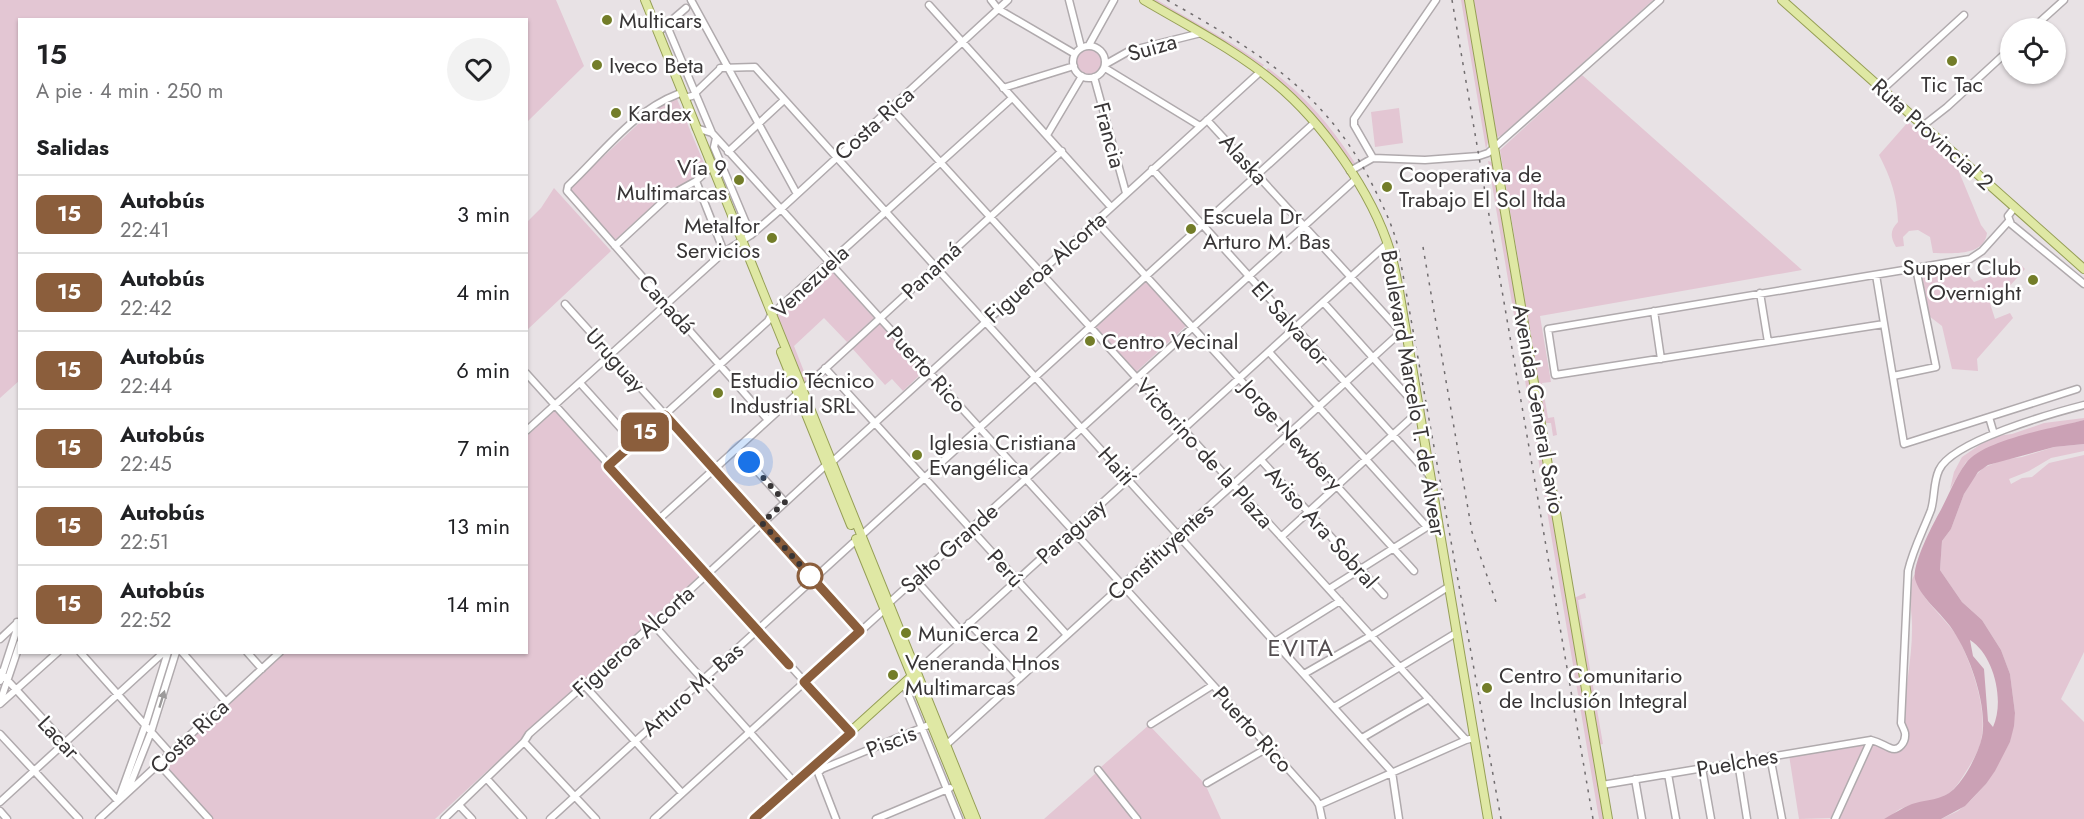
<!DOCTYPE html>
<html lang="es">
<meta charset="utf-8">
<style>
:root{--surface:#fff;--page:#f2f2f2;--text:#202124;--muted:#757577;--line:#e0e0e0}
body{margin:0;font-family:Jost,sans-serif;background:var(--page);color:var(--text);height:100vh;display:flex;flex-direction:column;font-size:22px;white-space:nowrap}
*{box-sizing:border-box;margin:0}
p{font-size:20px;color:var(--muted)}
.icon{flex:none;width:33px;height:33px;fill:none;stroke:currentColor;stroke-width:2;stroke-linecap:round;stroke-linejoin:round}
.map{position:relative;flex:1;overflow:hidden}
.side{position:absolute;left:18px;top:18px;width:510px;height:636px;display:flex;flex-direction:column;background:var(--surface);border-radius:0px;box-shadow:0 2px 4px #0004}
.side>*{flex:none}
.badge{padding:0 12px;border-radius:9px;font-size:21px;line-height:39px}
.fabs{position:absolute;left:2000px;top:18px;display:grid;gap:12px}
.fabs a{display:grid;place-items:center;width:66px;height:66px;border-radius:50%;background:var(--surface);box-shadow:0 2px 4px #0004;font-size:30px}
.you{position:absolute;width:30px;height:30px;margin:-15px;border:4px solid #fff;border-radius:50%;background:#1a73e8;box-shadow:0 0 0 9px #1a73e833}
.map>.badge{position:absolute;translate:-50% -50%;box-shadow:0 0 0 3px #fff}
h2{padding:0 18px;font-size:22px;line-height:54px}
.round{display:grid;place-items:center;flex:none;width:63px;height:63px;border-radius:32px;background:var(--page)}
.headline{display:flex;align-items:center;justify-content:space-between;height:102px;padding:0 18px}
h1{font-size:28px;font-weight:600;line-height:45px}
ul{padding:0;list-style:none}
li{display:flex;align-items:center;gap:18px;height:78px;padding:0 18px;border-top:2px solid var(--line)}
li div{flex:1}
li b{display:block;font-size:22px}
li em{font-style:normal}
li .badge{min-width:66px;font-weight:700;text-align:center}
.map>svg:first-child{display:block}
.green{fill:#e3c6d3;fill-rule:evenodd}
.water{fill:#cba1b5;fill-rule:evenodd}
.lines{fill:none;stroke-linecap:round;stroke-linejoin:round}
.minor-casing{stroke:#b0aaad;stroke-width:9}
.major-casing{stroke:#969f56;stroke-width:10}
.minor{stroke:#fff;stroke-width:6}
.major{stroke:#dfe8a4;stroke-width:8}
.rail{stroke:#716d6f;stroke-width:1.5;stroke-dasharray:3 6;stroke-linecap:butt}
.oneway{fill:#9c9a9a}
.line-casing{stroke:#fff;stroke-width:14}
.line{stroke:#8b5e3c;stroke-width:9}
.walk{stroke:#383536;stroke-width:6;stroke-dasharray:0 10.8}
.poi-dot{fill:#737d29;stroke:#fff;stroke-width:2}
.stop-dot{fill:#fff;stroke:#8b5e3c;stroke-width:3}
.labels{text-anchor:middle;stroke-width:5;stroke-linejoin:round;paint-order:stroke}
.poi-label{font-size:22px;fill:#383536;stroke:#fff;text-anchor:start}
.street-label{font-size:22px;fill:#383536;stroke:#fff}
.neighbourhood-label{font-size:24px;letter-spacing:1.5px;fill:#534d50;stroke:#fff}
</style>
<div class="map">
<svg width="2084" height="819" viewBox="0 0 2084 819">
<rect width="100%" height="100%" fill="#e8e2e5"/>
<path class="green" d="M0 0H556L584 66 527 122 526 20H20V380L0 398Z
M1148 0H1157L1231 43 1264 65 1261 69Z
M1461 0H1465L1489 139 1486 149Z
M1472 0H1653L1501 136 1497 137Z
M1076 62a14 14 0 1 1 28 0a14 14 0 1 1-28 0Z
M1268 68C1304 94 1331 126 1355 163L1350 165 1265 71Z
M1582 75 1802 270 1540 316 1551 382 1542 383 1548 418 1554 417 1557 435 1553 436 1551 423H1545L1500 150Z
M677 99 706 168 695 178 663 196 614 241 570 191 571 187 652 111Z
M1399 108 1403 143 1375 147 1371 112Z
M1908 122 1957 167 1981 225 1987 233C1984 257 1951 253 1933 253L1930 237 1918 230 1909 231 1903 237 1904 246 1896 247C1890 237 1890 230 1898 222 1897 196 1891 178 1879 155Z
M1488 161 1495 163 1606 819H1599Z
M554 188 611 251 527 330V222L541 208Z
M2017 261 2025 269 2007 289 1988 297 1995 319 2010 313 2013 318 1977 359 1978 371 1952 369 1942 326 1929 316 1921 270 1960 265 1974 282 2002 272Z
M828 267 874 318 804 382 776 313ZM824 318 847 342 807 379 794 346Z
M1146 281 1186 326 1136 372 1095 327Z
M880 322 924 371 903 391 892 379 885 385 851 347Z
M554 411H556L701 572 700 575 435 819H211L161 764 283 653 526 652 527 436Z
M2084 418V420L2060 427 1966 462 1950 489 1954 472 1962 457 1981 444 1996 436 2012 434 2044 423Z
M2084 444V451L2051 458 2029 471 2009 479 2011 484 2022 478 2032 477 2049 463 2084 455V652L2061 699 2084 722V819H1941L1958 811 1971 800 1986 784 2010 742 2015 713 2010 674 2001 650 1982 620 1962 602 1940 570 1942 541 1951 529 1964 494 1973 478 1983 468 2002 460 2022 457 2054 447Z
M1915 574C1918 599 1946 617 1958 638 1972 665 1986 705 1982 735 1981 748 1972 762 1965 773 1960 781 1956 788 1948 794 1934 803 1915 802 1900 809 1895 812 1890 817 1884 819 1873 819 1850 819 1838 819L1872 744 1884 747 1893 753 1897 751 1905 744C1900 704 1913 665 1912 624 1912 610 1906 587 1915 574Z
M1585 593 1586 598 1578 600 1603 744 1598 745 1574 598Z
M1149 725 1205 784 1221 819H1141L1106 774 1101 767Z
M1865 744 1866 746 1832 818 1799 819 1789 755Z
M1096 773 1133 819H1044Z"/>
<path class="water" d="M2084 420V444L2054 447 1988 465 1978 472 1964 494 1951 529 1942 541 1940 570 1962 602 1982 620 2001 650 2010 674 2015 713 2014 726 2010 742 1995 771 1986 784 1965 806 1941 819H1884C1893 814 1902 808 1912 804 1927 799 1941 801 1954 789 1966 777 1978 754 1982 737 1988 705 1969 652 1950 626 1939 611 1920 597 1915 579 1912 565 1931 528 1938 515 1948 498 1954 479 1966 463 1984 439 2055 428 2084 420ZM1970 640C1994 655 2005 701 1993 727L1988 721 1984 669 1973 656Z"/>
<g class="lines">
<g class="minor-casing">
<path id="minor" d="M691 0 797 194
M991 0 998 9 1075 54
M1069 0 1081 47
M929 5 1111 207
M667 26 712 133
M2033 28 2064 0
M658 32 686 8
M1089 45 1114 0
M1073 62a16 16 0 1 1 32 0a16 16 0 1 1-32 0Z
M1106 64 1129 51 1201 33
M720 68 755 67 1392 772 1399 819
M1105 68 1200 126
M1094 77 1126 193
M1003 88 1074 66
M1883 89 1964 15
M678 94C633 111 602 154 568 186L567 191 768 420
M684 98 692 96 719 70
M891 108 1466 740 1474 738
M1207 120 1401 332
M1924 125 1947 107 2010 49
M696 128 712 133 1213 685 1316 800 1319 805 1322 819
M1047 135 1082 76
M716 138 714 147 751 235
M728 152 784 100
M1373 158 1354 125V119L1436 0
M1152 169 1430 476
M1350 171 1373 158 1425 160 1479 156 1488 153 1660 0
M696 181 724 252
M2015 207 2008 216 2011 224 2084 284
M1096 221 1414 571
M615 246 669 196 696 181 708 170
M1876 275 1904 444 1989 417 1994 434
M1760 293 1768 342
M565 304 860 631
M1654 311 1661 359
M1884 324 1555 375 1548 329 1970 259 1982 251 2009 221
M1269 352 1427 527
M825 368 1067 635
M526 373 851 733
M1893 376 1936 367 1916 268
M580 383 634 443
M802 390 1062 151
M1989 417 2077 389
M526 431 724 252 751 235 781 209 1008 0
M737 449 785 502
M1261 460 1384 595
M831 463 1260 72
M608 466 768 321 771 315 1012 98
M658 520 797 394
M1281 537 1420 410 1323 302
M915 579 961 631
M1329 589 1438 520
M889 603 1356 179
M969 623 1020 678
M653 624 795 783
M0 639 17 623
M1276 641 1340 601
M80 652 170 753
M182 652 226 702
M247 652 262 669
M0 672 118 801 145 726 168 652
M915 673 1387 244
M1304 674 1372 635 1448 587
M0 681 16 632 17 622
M904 684 959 819
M584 685 682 793
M0 702 20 643
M0 704 58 652
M1334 707 1456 633
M1151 724 1213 685
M0 734 79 819
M1362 738 1429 699
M524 742 596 819
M946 745 1401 332
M1770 756 1782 819
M1738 762 1747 819
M159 764 209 819
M1702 768 1711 819
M817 770 836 819
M1098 770 1137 819
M819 772 822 769 931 724
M1668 774 1676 819
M487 779 523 819
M1635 779 1642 819
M1207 783 1269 747
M1602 785 1871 740C1879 742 1883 745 1890 748 1899 752 1906 742 1905 733 1904 729 1902 726 1901 723L1908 571C1913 549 1923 531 1931 510 1935 497 1933 483 1939 470 1952 441 2053 413 2084 405
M128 790 151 732 176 652
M0 802 164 652
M459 805 472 819
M1319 805 1466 740
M0 811 7 819
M99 819 280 652
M444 819 524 742 529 734 653 624 826 465
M550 819 1314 123
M654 819 885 609
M876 819 950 788
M1835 819 1871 740"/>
</g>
<g class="major-casing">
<path id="major" d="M645 0 976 819
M1144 0C1188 26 1236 50 1275 83 1322 122 1372 192 1390 251 1398 277 1401 305 1406 331L1488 819
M1469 0 1608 819
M1782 0 2084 269
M781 352 851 525
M856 539 970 819
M754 819 912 676"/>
</g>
<use href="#minor" class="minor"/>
<use href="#major" class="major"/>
<path class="rail" d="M1167 0C1253 49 1322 88 1370 180 1381 202 1392 223 1398 247L1501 819
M1452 0 1593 819
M1423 247 1472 532 1497 605"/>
</g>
<defs><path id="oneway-solid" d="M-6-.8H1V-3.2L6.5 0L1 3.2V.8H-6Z" transform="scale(1.5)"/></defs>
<use class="oneway" href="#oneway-solid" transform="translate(162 699) rotate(-73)"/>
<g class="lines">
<g class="line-casing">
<path id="line" d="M754 819 851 733 804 682 860 631 665 415 608 466 789 665"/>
</g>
<use href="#line" class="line"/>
<path class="walk" d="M749 462 785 502 762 523 813 579 810 576"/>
</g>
<g class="poi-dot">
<circle cx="607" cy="20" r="6"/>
<circle cx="1952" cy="61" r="6"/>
<circle cx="597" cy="65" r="6"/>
<circle cx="616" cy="113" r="6"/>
<circle cx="739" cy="180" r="6"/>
<circle cx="1387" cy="187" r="6"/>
<circle cx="1191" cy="229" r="6"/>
<circle cx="772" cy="238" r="6"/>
<circle cx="2033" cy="280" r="6"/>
<circle cx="1090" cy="341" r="6"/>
<circle cx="718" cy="393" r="6"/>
<circle cx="917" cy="455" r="6"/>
<circle cx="906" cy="633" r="6"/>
<circle cx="893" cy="675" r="6"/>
<circle cx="1487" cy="688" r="6"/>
</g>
<circle class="stop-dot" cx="810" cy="576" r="12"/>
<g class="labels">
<g class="poi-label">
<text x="619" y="28">Multicars</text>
<text x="609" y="73">Iveco Beta</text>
<text x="1952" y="92" text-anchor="middle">Tic Tac</text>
<text x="628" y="121">Kardex</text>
<text x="727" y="175" text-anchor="end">Vía 9<tspan x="727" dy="25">Multimarcas</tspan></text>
<text x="1399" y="182">Cooperativa de<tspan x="1399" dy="25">Trabajo El Sol ltda</tspan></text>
<text x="1203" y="224">Escuela Dr<tspan x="1203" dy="25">Arturo M. Bas</tspan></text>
<text x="760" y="233" text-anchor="end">Metalfor<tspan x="760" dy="25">Servicios</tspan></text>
<text x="2021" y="275" text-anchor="end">Supper Club<tspan x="2021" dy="25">Overnight</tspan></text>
<text x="1102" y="349">Centro Vecinal</text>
<text x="730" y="388">Estudio Técnico<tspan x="730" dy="25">Industrial SRL</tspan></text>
<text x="929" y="450">Iglesia Cristiana<tspan x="929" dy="25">Evangélica</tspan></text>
<text x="918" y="641">MuniCerca 2</text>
<text x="905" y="670">Veneranda Hnos<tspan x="905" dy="25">Multimarcas</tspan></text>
<text x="1499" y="683">Centro Comunitario<tspan x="1499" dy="25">de Inclusión Integral</tspan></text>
</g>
<g class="street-label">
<text transform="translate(1152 47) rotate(-16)" y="8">Suiza</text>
<text transform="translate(874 123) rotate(-42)" y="8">Costa Rica</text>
<text transform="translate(1933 134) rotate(42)" y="8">Ruta Provincial 2</text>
<text transform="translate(1110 135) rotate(75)" y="8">Francia</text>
<text transform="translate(1244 159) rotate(48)" y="8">Alaska</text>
<text transform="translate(1045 267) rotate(-42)" y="8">Figueroa Alcorta</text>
<text transform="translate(931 270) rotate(-43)" y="8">Panamá</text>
<text transform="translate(810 281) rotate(-43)" y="8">Venezuela</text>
<text transform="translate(667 304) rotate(48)" y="8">Canadá</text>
<text transform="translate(1291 323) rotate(48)" y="8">El Salvador</text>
<text transform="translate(616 360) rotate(48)" y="8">Uruguay</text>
<text transform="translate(927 369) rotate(48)" y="8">Puerto Rico</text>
<text transform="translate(1414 393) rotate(80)" y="8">Boulevard Marcelo T. de Alvear</text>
<text transform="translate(1539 409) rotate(80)" y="8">Avenida General Savio</text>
<text transform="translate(1292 435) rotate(48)" y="8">Jorge Newbery</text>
<text transform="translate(1205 453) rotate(48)" y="8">Victorino de la Plaza</text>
<text transform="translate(1117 466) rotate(48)" y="8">Haití</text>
<text transform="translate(1322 527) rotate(48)" y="8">Aviso Ara Sobral</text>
<text transform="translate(1071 531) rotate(-42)" y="8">Paraguay</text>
<text transform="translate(949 548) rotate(-42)" y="8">Salto Grande</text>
<text transform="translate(1160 551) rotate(-42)" y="8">Constituyentes</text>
<text transform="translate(1006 568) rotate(48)" y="8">Perú</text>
<text transform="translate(633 641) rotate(-42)" y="8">Figueroa Alcorta</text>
<text transform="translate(692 689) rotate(-42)" y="8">Arturo M. Bas</text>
<text transform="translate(1253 729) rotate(48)" y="8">Puerto Rico</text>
<text transform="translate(189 736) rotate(-43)" y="8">Costa Rica</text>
<text transform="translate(59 737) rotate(47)" y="8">Lacar</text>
<text transform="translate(891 741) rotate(-22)" y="8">Piscis</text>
<text transform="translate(1737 762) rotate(-10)" y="8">Puelches</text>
</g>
<g class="neighbourhood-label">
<text x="1301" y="656">EVITA</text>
</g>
</g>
</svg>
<div class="fabs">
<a><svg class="icon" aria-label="locate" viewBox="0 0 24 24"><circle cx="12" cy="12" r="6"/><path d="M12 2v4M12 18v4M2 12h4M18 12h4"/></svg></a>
</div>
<div class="you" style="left:749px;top:462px"></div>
<b class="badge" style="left:645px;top:432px;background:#8b5e3c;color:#fff">15</b>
<section class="side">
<div class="headline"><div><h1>15</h1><p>A pie · 4 min · 250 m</p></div><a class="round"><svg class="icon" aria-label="heart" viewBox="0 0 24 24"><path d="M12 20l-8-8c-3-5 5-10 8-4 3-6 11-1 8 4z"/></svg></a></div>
<h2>Salidas</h2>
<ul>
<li><span class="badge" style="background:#8b5e3c;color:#fff">15</span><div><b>Autobús</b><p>22:41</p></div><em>3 min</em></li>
<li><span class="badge" style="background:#8b5e3c;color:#fff">15</span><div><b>Autobús</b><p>22:42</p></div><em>4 min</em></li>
<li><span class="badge" style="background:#8b5e3c;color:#fff">15</span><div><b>Autobús</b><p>22:44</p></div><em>6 min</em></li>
<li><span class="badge" style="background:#8b5e3c;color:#fff">15</span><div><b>Autobús</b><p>22:45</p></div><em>7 min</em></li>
<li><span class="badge" style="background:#8b5e3c;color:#fff">15</span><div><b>Autobús</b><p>22:51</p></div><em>13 min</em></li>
<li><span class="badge" style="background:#8b5e3c;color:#fff">15</span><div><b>Autobús</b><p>22:52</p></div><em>14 min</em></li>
</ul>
</section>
</div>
